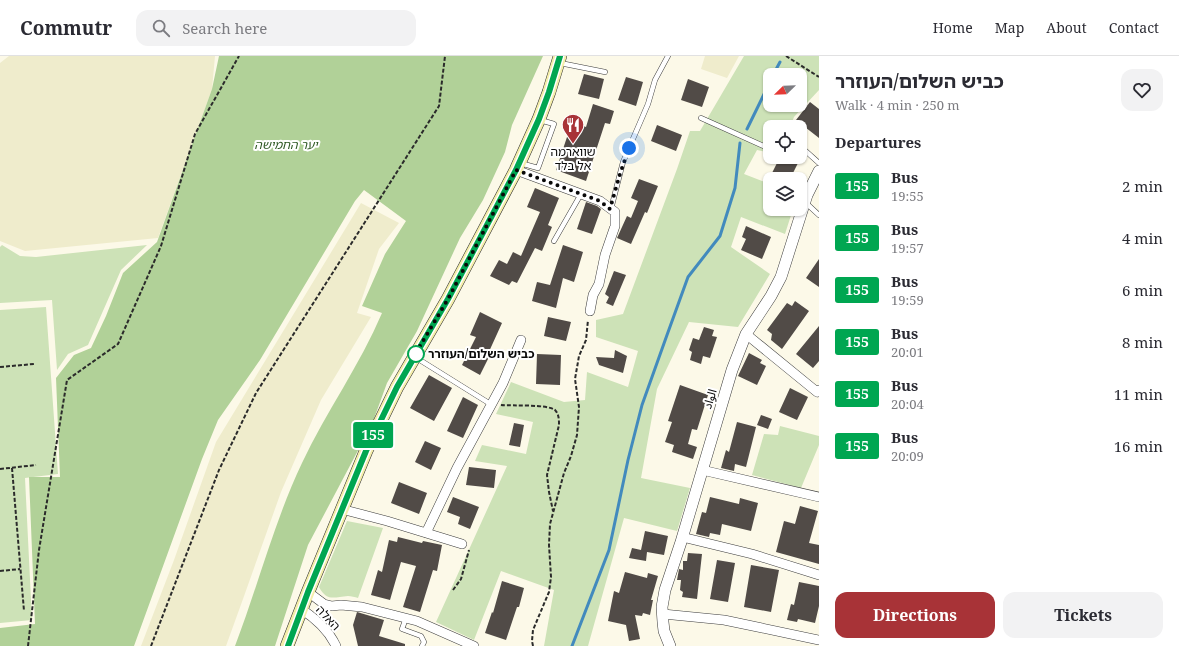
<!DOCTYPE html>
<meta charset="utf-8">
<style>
:root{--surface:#fff;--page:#f2f2f3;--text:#2b2b33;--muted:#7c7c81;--line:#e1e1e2;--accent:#a83337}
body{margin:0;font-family:"Noto Serif","Noto Sans Arabic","Noto Sans Hebrew",serif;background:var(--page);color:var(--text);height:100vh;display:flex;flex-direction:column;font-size:15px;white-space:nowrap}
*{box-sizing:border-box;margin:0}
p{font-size:13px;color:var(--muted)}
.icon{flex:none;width:22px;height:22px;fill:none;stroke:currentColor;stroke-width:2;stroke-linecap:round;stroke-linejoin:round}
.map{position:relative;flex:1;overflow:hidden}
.details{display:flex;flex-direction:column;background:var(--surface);width:360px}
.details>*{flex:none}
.badge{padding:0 8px;border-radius:3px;font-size:14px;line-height:26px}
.needle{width:26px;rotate:247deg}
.controls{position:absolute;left:763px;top:12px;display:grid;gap:8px}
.controls a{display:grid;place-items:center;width:44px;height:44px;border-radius:8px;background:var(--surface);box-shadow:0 1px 3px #0004;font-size:20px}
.you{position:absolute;width:20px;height:20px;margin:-10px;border:3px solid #fff;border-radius:50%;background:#1a73e8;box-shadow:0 0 0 6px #1a73e833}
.map>.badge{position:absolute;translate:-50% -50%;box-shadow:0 0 0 2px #fff}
h2{padding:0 16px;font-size:15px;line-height:36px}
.round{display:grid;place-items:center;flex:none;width:42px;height:42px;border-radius:12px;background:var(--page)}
.summary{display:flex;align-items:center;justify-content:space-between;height:68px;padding:0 16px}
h1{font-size:19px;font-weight:700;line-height:30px}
.action{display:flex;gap:8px;margin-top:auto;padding:8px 16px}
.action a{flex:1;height:46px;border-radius:12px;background:var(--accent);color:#fff;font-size:16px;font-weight:700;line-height:46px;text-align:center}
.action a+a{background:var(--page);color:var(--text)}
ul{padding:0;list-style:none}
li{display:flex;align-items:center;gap:12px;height:52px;padding:0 16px}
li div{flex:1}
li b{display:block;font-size:15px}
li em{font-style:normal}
li .badge{min-width:44px;font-weight:700;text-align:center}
header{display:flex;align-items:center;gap:24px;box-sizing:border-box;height:56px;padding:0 20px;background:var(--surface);border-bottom:1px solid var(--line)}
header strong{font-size:19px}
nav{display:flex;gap:22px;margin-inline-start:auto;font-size:14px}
.search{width:280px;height:36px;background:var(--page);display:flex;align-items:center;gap:10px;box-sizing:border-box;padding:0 14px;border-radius:12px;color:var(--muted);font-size:15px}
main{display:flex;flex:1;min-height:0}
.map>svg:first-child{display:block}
.farmland{fill:#efeccc}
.green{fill:#cde2b7;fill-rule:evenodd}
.forest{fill:#b1d198}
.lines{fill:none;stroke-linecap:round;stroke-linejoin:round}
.stream{stroke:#428abd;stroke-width:3}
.building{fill:#514b47}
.service-casing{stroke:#3c3c3c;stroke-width:5.5}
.minor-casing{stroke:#3c3c3c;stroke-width:10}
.tertiary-casing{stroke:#3c3c3c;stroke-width:12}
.secondary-casing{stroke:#2b2b2b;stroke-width:14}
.path{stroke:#2b2b2b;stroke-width:2;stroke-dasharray:4 2;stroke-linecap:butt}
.service{stroke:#fff;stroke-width:4.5}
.minor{stroke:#fff;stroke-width:9}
.tertiary{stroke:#fff;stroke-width:11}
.secondary{stroke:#f5eeaa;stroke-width:13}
.line-casing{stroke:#fff;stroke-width:9}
.line{stroke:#00a651;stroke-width:6}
.walk{stroke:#090909;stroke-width:4;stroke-dasharray:0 7.2}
.stop-dot{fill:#fff;stroke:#00a651;stroke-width:2}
.labels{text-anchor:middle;stroke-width:4;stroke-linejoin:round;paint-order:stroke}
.park-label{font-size:12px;font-style:italic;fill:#2d5822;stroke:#fff}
.poi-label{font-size:12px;fill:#090909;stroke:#fff}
.stop-label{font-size:12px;font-weight:bold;fill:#090909;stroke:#fff;text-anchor:start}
.street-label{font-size:12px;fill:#090909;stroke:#fff}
</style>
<header>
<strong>Commutr</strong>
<div class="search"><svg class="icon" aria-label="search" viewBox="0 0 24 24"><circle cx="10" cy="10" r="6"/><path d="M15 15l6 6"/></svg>Search here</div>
<nav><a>Home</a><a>Map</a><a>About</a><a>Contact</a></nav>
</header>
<main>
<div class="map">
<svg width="819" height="590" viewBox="0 0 819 590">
<rect width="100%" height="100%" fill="#fcf9e8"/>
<path class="farmland" d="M9 0H215L212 33 158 182 25 195 0 185V7Z
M705 0H739L727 22 701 13Z
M361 147 399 167 379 193 357 257 371 261 321 344 281 436 243 543 226 590H141L174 504 216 386Z"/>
<path class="green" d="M744 0H819V34L794 61 790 71H770V97L757 94 744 118 770 128V153H793L785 178 741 161 731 191 770 218 738 271 689 266 657 333 641 422 690 432 677 475 624 462 588 590H544L554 534 501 515 474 584 436 566 507 410 475 405 482 389 526 398 533 366 496 358 511 326 564 346 585 344 587 316 628 331 638 295 596 281V264L623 258 677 113 690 75H700ZM770 19H800V49H770Z
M2 189 20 200 36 201 147 189 121 214 88 289 68 298 57 314 52 244 0 247V191Z
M46 251 58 418 25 422 32 564 0 567V254Z
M780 370 819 380V389L801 432 752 419 764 378 778 379Z
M347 465 383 472 358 542C355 541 351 540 348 540 334 541 327 546 319 531Z"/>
<path class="forest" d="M219 0H543L512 69 505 96 483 144 460 182 417 275 387 327 372 368 308 489 275 590H235C258 530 274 466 302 407 326 356 360 309 382 257L362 250 385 198 406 165 364 134 355 145 260 304 218 364 202 403 134 590H0V572L35 568 29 421H60L56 322 74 299 91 292 106 260 123 217 157 186 212 33Z"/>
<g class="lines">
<path class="stream" d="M773 19 780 6
M747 73 770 26
M572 590 609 494 628 404 642 349 667 279 688 221 720 180 735 132 740 87"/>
</g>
<path class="building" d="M584 18 604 23 599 43 578 38Z
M626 21 643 26 636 50 618 44Z
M688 23 709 31 702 51 681 44Z
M810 46 819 53V82L796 64Z
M593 48 614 55 610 68 605 67 586 125 556 114 572 66 586 71Z
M657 69 682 79 676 95 651 85Z
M780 101H801L790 123H783L772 117Z
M639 123 658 130 647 157 645 156 631 188 617 182 627 160 631 162 638 145 631 142Z
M535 132 559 142 548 169 552 171 542 195 535 192 517 227 512 225 509 229 490 220 499 204 507 208 513 196 521 200 540 156 527 151Z
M586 146 597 150 601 153 592 178 577 173Z
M746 170 771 181 762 203 741 194 746 183 742 181Z
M563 189 583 196 574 226 563 222 556 252 532 245 537 226 550 229Z
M819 203V231L806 222Z
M614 215 626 219 613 250 606 247 609 241 605 238Z
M795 245 809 255 782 293 771 284 772 278 767 274 787 247 792 250Z
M480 256 502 267 487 300 489 301 480 319 462 309 476 281 470 279Z
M548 261 571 266 566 285 544 280Z
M819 270V305L813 312 796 298Z
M704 271 714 274 712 280 717 281 710 302 703 300 701 308 690 304 692 296 689 294 693 282 699 284Z
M615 294 627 300 623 317 599 309 596 301 614 302Z
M749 297 762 304 760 307 766 310 757 329 738 320Z
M537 298 561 299 560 329 536 328Z
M429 319 452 332 434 365 410 352Z
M680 329 708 339 697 374 692 373 688 388 697 391 693 403 672 396 674 389 665 386 672 366 668 365Z
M790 332 808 341 797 364 779 356Z
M463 341 478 349 463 382 447 375Z
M761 359 772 363 768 373 757 369Z
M737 366 756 371 746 411 735 408 734 415 721 412 726 394 729 396Z
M514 367 524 369 520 391 509 389Z
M425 385 441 392 431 414 415 406Z
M469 411 496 414 494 432 466 429Z
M399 426 427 437 419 458 391 447Z
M453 441 479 451 470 473 458 468 460 461 447 456Z
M710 441 739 448 740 442 758 447 751 475 722 468 720 479 710 477 709 481 696 478 702 456 706 457Z
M800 450 818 455 809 487 819 489V508L776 496 784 465 795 468Z
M645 475 668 480 664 499 647 496 646 505 629 502 632 492 641 494Z
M398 481 422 487 423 485 442 489 437 515 433 514 420 556 403 551 416 510 401 506 390 544 371 539 378 514 382 516 389 484 397 486Z
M688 497 702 498 697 543 682 541 683 536 680 534 681 524H677L679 513 683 514V505H687Z
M717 504 735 507 728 546 710 543Z
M751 509 779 514 771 556 744 551Z
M625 516 647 522 648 517 658 520 651 544H653L650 559 643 557 642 560 635 559 640 583 629 585 626 569 608 565 614 535 619 537Z
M502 525 524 532 519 551H517L506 584 485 577 492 556 493 557Z
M799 526 819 530V550L815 567 798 563 797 566 787 564 791 548 794 549Z
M357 556 384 564 379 580 405 588V590H358L353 569Z"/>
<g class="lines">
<g class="service-casing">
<path id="service" d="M560 7 605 16
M701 62 770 93
M800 90 819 107
M520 107 538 112 554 68 540 64
M806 147 819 159
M611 153 623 106 648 48 655 24 668 0
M554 185 581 138
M415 301 492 349
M406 562 402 573 421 580 424 586 422 590"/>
</g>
<g class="minor-casing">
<path id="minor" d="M516 114 600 145 615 156V170L605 199 599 228 593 239 590 255
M746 278 817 336 819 334
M702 414 819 441
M341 453 387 465 462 488
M426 477 457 412 503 327 521 284
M682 481 752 498 819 519
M308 536 324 548 332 550 341 549 362 551 417 565 474 590
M301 553C315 562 329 575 336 590
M663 558 724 564 819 584"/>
</g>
<g class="tertiary-casing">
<path id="tertiary" d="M670 590 664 575 663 566 662 551 665 534 681 486 732 314 746 278 771 240 781 221 807 139 819 115"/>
</g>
<g class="secondary-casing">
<path id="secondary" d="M287 590 308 536 366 395 397 331 448 243 516 114 539 63 549 36 560 0"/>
</g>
<path class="path" d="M786 0 819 21
M0 311 34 308
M501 349C512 350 547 348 555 354 559 358 559 364 559 369L547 419 549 436 553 455
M12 412 24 555
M0 413 36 409
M0 515 20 513
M453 534 461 523 469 494
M28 590 39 494 67 324 118 288 161 190 195 78 239 0
M151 590 219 414 256 337 439 50 445 0
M533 590 532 585 533 574 549 536 551 521 549 489 550 468 564 417 571 400 577 379 579 351 575 323 579 300 586 284 588 264"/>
<use href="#service" class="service"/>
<use href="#minor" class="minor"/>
<use href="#tertiary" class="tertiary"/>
<use href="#secondary" class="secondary"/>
</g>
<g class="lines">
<g class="line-casing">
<path id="line" d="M288 590 308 536 366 395 397 331 448 243 516 114 539 63 549 36 560 0"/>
</g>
<use href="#line" class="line"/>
<path class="walk" d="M416 298 414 300 448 243 516 114 600 145 610 153 620 118 629 92"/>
</g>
<defs>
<g id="restaurant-pin" transform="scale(1.15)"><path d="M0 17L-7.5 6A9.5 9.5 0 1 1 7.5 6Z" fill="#a83337" stroke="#fff"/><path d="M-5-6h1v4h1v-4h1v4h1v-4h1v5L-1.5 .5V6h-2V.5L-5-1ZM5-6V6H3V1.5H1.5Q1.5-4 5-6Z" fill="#fff"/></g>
</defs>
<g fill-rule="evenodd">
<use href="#restaurant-pin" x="573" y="69"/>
</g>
<circle class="stop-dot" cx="416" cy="298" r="8"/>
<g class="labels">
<g class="park-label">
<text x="286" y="93">יער החמישה</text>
</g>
<g class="poi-label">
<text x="573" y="100">שווארמה<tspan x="573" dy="14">אל בלד</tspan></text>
</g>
<g class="stop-label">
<text x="428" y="302">כביש השלום/העוזרר</text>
</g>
<g class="street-label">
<text transform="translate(710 343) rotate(-73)" y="4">الواد</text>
<text transform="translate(328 562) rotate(47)" y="4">האלה</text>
</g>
</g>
</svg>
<div class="controls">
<a><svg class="needle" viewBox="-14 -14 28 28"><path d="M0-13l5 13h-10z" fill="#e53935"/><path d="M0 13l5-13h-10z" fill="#7c7c81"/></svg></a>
<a><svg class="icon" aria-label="locate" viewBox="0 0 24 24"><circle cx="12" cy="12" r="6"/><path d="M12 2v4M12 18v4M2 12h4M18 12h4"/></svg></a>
<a><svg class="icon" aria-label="layers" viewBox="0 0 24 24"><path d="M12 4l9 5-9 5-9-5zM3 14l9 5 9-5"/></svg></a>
</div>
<div class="you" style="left:629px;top:92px"></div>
<b class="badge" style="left:373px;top:379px;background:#00a651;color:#fff">155</b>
</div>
<section class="details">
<div class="summary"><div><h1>כביש השלום/העוזרר</h1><p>Walk · 4 min · 250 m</p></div><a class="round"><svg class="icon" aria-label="heart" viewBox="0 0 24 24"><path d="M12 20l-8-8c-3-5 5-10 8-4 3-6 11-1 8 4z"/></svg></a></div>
<h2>Departures</h2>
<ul>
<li><span class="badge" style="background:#00a651;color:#fff">155</span><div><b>Bus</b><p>19:55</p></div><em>2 min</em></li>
<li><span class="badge" style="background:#00a651;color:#fff">155</span><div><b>Bus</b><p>19:57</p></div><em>4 min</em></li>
<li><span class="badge" style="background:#00a651;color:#fff">155</span><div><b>Bus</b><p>19:59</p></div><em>6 min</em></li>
<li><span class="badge" style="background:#00a651;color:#fff">155</span><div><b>Bus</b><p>20:01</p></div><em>8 min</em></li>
<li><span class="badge" style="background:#00a651;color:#fff">155</span><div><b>Bus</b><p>20:04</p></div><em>11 min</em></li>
<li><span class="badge" style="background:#00a651;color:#fff">155</span><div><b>Bus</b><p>20:09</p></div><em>16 min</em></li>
</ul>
<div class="action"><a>Directions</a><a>Tickets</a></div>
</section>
</main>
